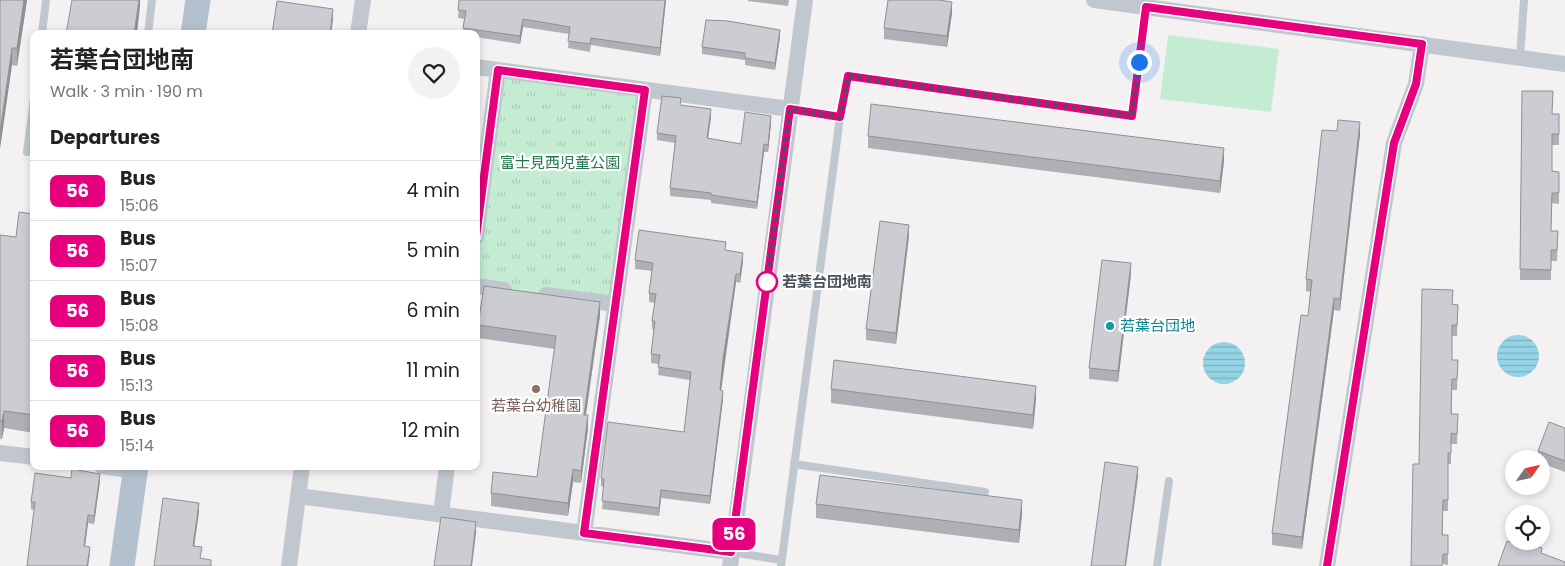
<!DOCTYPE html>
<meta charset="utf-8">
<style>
:root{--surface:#fff;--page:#f2f2f2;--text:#222;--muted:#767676;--line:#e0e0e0}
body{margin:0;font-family:Poppins,"Noto Sans JP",sans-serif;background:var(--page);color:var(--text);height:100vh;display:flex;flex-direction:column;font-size:19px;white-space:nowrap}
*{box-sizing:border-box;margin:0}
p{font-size:16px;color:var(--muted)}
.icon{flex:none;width:28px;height:28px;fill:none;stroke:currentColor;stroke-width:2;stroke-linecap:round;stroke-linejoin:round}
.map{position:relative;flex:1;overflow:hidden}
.details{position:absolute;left:30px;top:30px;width:450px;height:440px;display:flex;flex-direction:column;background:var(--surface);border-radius:10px;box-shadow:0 2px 8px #0003}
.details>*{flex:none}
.badge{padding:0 10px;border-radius:8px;font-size:18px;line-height:32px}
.needle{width:32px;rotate:56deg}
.buttons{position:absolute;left:1505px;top:450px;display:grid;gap:10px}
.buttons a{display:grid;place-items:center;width:45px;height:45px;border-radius:50%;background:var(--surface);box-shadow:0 2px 8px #0003;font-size:25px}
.you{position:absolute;width:25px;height:25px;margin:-12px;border:4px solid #fff;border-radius:50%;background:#1a73e8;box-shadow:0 0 0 8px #1a73e833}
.map>.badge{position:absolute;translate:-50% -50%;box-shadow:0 0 0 2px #fff}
h2{padding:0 20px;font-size:19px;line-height:45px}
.round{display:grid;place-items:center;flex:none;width:52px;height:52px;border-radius:26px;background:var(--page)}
.headline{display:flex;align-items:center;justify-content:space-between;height:85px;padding:0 20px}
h1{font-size:24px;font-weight:700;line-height:38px}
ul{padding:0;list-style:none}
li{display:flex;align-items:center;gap:15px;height:60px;padding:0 20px;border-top:1px solid var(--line)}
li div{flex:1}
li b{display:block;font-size:19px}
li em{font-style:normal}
li .badge{min-width:55px;font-weight:700;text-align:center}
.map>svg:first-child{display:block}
.green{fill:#c3ecd3}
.park{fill:url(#park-tufts)}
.water{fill:url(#water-rules)}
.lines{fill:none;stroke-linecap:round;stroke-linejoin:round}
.service{stroke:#c0c7ce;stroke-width:8}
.minor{stroke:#c0c7ce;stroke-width:16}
.primary{stroke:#b3c0cd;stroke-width:25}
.wall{fill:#afb0b5}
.shaded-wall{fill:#8e9093}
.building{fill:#cbcdd2;stroke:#8e9093}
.line-casing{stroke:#fff;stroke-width:11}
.line{stroke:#e6007e;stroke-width:8}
.walk{stroke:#4a535c;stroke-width:5;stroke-dasharray:0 9}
.stop-dot{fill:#fff;stroke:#e6007e;stroke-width:2.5}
.culture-dot{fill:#0f9aa8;stroke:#fff;stroke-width:2}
.education-dot{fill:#8d6e63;stroke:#fff;stroke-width:2}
.labels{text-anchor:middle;stroke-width:4.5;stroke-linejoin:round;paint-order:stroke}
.park-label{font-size:15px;fill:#1f794d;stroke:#fff}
.stop-label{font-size:15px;font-weight:bold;fill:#4a535c;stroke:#fff;text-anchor:start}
.culture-label{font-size:15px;fill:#0d838f;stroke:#fff;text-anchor:start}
.education-label{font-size:15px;fill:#785e54;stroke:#fff}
</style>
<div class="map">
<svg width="1565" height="566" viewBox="0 0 1565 566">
<defs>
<pattern id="park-tufts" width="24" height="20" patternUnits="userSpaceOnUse" patternTransform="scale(1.25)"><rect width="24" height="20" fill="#c3ecd3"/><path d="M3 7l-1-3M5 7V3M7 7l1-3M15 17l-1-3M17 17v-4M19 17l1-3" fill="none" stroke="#a9ccb8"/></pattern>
<pattern id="water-rules" width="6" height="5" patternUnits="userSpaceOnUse" patternTransform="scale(1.25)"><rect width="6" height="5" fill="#94d4e5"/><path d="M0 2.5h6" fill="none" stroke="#7bafbd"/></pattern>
</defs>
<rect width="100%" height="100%" fill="#f3f1f1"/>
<path class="green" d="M1168 35 1279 49 1271 112 1160 99Z"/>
<path class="park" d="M498 70 645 90 615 304 476 286V237Z"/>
<path class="water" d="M1497 356a21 21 0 1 1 42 0a21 21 0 1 1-42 0Z
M1203 363a21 21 0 1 1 42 0a21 21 0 1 1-42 0Z"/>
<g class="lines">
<path class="service" d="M42 34 46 0
M148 34 152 0
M1520 58 1524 0
M790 109 840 117 848 76 1132 116 1146 7
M27 152 34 99
M794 464 985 492
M731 552 781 560
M781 566 840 117
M1157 566 1169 481"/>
<path class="minor" d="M1094 0 1565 64
M358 34 363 0
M476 67 790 109
M476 237 498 70
M476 286 504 290
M546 295 615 304
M0 453 34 457
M102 466 136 471
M298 496 731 552
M441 514 447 466
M584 533 645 90
M289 566 302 466
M730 566 805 0
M1327 566 1394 143 1416 84 1422 44"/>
<path class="primary" d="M193 34 198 0
M122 566 136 466"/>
</g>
<path class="wall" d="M0 0H27L17 66 12 65Z
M459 0H666L660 56 591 45 590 52 568 48 569 34 523 27 520 44 476 37V34H463L464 19 458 18Z
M748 0H789L788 6 748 1Z
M952 13 947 47 884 39V28Z
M780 37 775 70 745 65V60L702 54V47Z
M1522 91 1553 114H1559V145H1552V171L1559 172V204L1552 203 1551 231H1558L1557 261H1551V280H1520Z
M681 105 711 117 708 138 741 144 771 123 768 152H764L757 209 711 203V200L670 196V188L675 143 657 140V133Z
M1337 131 1360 134 1340 311 1334 310 1302 549 1272 545V533L1308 316 1310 292 1306 291V279Z
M868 136 1224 161 1220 193 868 148Z
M34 214V433L4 428 2 439H0V235L16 237Z
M909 236 896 344 866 340V329Z
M726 250 743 261 740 283 736 282 723 368 721 390 723 399 710 504 661 498 659 516 602 509 604 487 601 486V478L684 432 690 380 658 375 659 364 651 363V354L654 330 652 329V321L655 303 649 302V293L652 271 635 269V260Z
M1131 274 1118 382 1089 379V368Z
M1453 304 1458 305 1457 336H1452V360H1458L1457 390H1452V414H1458L1457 444H1451V464H1448V511H1443V535H1448V565L1443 564 1419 464Z
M600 315 586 415 588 428 581 483 573 482 568 516 491 506V493L537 477 555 349 478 338V325Z
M831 389 1036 399 1033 429 831 403Z
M1565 428V472L1541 463V459H1538V451Z
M71 478 100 481 94 524 88 523 85 547 90 555 88 566H27L34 510 31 509V502Z
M816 504 1022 514 1019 543 816 518Z"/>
<path class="shaded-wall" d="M24 0H27L17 66V48Z
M139 0H140V6L137 34H134Z
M665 0H666L660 56V48Z
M952 2V13L947 47V36Z
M333 9V20L331 34H330Z
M523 19V27L520 44V36Z
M780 30V37L775 70V63Z
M12 48V65L0 149V132Z
M711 109V117L707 146V138Z
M771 116V123L768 152V145Z
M1360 122V134L1340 311V299Z
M764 144V152L757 209V202Z
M1224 148V161L1220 193V181Z
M909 225V236L896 344V333Z
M743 253V261L740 283V274Z
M1131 263V274L1118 382V371Z
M736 274V282L720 399V390L723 359Z
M1334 298V310L1302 549V537Z
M600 302V315L584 427V415Z
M1036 386V399L1033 429V415Z
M723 391V399L710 504V496Z
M4 411V428L2 439V421Z
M588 415V428L581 483V471Z
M1138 467V477L1126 566H1125Z
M573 469V482L568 516V503Z
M100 474V481L94 524V516Z
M661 490V498L659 516V508Z
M1022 500V514L1019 543V530Z
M199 503V512L193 555V546Z
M88 515V523L84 554V546Z
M476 522V533L472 566H471Z
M90 547 88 566H87Z"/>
<path class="building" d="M0 0H24L17 48H12L0 132Z
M72 0H139L134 34H66Z
M459 0H665L660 48 591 38 590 44 568 41 570 27 523 19 520 36 463 28 466 11 458 10Z
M888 0H939L952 2 947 36 884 28Z
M277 1 333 9 330 34H272Z
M706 20 728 21 780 30 775 63 745 58V53L702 47Z
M1522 91H1553L1552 114H1559V134H1552V171L1559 172V193H1552L1551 231H1558L1557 250H1551V270L1520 269Z
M662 96 681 98 680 105 711 109 707 138 741 144 745 112 771 116 768 145 764 144 757 202 711 195V193L670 188 676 136 657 133Z
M871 104 1224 148 1220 181 868 136Z
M476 106H478L476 117Z
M1338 120 1360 122 1340 299 1334 298 1302 537 1272 533 1301 315 1308 316 1312 280 1306 279 1322 130 1337 131Z
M19 212 34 214V415L4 411 2 421H0V235L16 237Z
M880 221 909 225 896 333 866 329Z
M639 230 726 242 725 250 743 253 740 274H736L723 359 720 390 723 391 710 496 661 490 659 508 602 501 604 479 601 478 608 422 684 432 691 372 658 367 660 355 651 354 655 321H652L656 294 649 293 653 263 635 260Z
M1102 260 1131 263 1118 371 1089 368Z
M484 286 600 302 584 415H588L581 471 573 469 568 503 491 493 493 472 537 477 556 336 478 325Z
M1422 289 1453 290 1452 304 1458 305 1457 325H1452V360H1458L1457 379H1452L1451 414H1458L1457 434 1451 433V453H1448V500H1443L1442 535H1448V554H1443L1442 566H1411L1413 464H1419Z
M834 360 1036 386 1033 415 831 389Z
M1549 422 1565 428V461L1538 451Z
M1105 462 1138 467 1125 566H1091Z
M72 469 100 474 94 516 88 515 84 546 90 547 87 566H27L35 502H31L35 473 71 478Z
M820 475 1022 500 1019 530 816 504Z
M163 498 199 503 193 546 202 547 200 558 211 560V566H154Z
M441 517 476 522 471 566H434Z
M1507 541 1521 546 1522 541H1524L1542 548 1541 553 1565 562V566H1498Z"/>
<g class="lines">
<g class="line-casing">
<path id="line" d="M476 237 498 70 645 90 584 533 731 552 790 109 840 117 848 76 1132 116 1146 7 1422 44 1416 84 1394 143 1327 566"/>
</g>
<use href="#line" class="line"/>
<path class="walk" d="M767 282 790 109 840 117 848 76 1132 116 1139 62"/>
</g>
<circle class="stop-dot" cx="767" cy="282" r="10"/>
<circle class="culture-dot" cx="1110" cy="326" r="5"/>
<circle class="education-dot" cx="536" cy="389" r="5"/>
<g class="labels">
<g class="park-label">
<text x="560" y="168">富士見西児童公園</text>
</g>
<g class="stop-label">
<text x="782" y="287">若葉台団地南</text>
</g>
<g class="culture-label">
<text x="1120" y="331">若葉台団地</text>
</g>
<g class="education-label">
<text x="536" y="411">若葉台幼稚園</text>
</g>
</g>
</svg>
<div class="buttons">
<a><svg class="needle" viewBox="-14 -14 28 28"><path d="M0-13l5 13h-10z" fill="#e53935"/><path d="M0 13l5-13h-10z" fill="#767676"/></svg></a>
<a><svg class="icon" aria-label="locate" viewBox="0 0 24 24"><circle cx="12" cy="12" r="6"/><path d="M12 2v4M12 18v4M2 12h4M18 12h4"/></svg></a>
</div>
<div class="you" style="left:1139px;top:62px"></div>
<b class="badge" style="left:734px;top:534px;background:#e6007e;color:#fff">56</b>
<section class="details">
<div class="headline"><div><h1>若葉台団地南</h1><p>Walk · 3 min · 190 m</p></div><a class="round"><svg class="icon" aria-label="heart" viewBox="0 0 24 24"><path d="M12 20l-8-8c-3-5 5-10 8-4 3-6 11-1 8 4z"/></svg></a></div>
<h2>Departures</h2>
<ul>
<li><span class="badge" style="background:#e6007e;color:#fff">56</span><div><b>Bus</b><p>15:06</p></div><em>4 min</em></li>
<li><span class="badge" style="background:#e6007e;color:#fff">56</span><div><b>Bus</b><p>15:07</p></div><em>5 min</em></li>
<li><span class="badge" style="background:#e6007e;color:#fff">56</span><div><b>Bus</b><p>15:08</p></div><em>6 min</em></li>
<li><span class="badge" style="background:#e6007e;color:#fff">56</span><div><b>Bus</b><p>15:13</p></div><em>11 min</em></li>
<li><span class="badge" style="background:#e6007e;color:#fff">56</span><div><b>Bus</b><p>15:14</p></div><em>12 min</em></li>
</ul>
</section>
</div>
